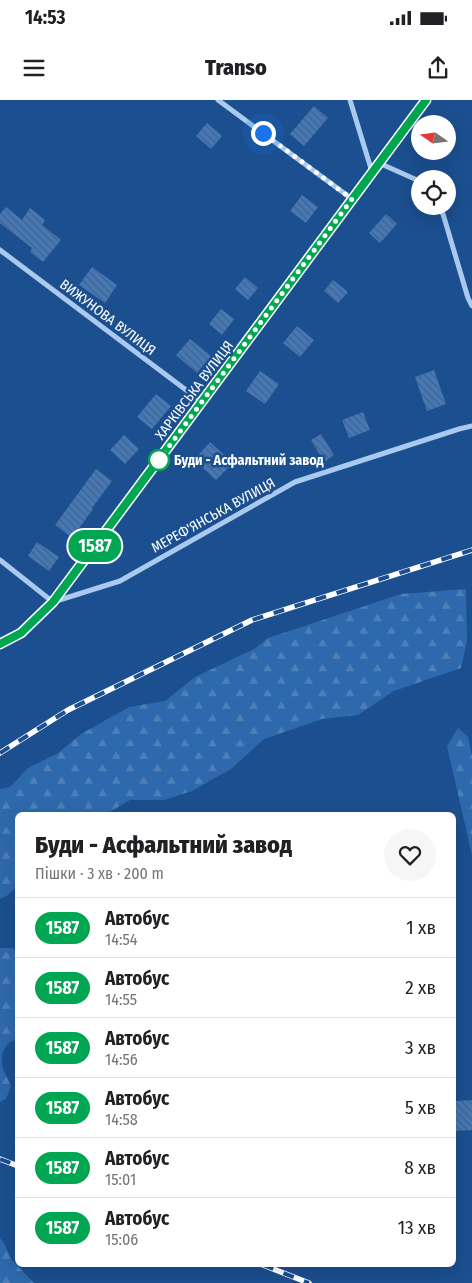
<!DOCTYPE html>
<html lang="uk">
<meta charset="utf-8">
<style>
:root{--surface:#fff;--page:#f6f6f6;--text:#202124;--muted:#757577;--line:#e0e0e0}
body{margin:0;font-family:"Fira Sans Condensed",sans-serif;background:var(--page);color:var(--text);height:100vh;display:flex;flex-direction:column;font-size:19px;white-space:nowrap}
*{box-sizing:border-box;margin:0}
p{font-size:16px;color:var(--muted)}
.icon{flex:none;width:28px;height:28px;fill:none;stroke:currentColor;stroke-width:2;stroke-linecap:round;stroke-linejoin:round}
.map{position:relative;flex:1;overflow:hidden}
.panel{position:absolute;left:15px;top:712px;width:441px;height:455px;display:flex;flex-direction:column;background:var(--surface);border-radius:8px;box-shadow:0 5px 20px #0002}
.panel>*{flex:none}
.badge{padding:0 10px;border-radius:16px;font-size:18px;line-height:32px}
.needle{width:32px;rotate:284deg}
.buttons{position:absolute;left:411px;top:15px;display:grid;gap:10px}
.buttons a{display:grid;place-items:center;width:45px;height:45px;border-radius:50%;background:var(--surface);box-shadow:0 5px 20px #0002;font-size:25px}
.you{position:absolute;width:25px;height:25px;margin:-12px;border:4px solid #fff;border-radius:50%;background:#1a73e8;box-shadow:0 0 0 8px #1a73e833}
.map>.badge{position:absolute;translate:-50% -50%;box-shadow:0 0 0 2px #fff}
.round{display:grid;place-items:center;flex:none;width:52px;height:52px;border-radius:26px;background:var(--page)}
.summary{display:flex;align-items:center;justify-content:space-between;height:85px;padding:0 20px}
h1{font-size:24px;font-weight:800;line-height:38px}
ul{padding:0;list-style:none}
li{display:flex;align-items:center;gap:15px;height:60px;padding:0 20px;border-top:1px solid var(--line)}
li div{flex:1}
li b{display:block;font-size:19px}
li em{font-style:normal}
li .badge{min-width:55px;font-weight:700;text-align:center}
.status{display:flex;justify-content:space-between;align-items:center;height:35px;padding:0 25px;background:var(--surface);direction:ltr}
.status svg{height:14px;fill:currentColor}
header{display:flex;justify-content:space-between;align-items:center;height:65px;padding:0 20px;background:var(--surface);font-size:22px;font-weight:800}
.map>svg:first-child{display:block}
.forest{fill:url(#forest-firs)}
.building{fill:url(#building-back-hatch)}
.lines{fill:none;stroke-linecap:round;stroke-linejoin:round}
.street{stroke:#a9c9ee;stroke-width:5}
.secondary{stroke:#d6e6fa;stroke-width:10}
.rail-casing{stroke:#fff;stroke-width:5.5}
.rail{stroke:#1b4f8f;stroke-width:4;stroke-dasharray:11;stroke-linecap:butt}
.line-casing{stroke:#fff;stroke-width:11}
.line{stroke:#00a651;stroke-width:8}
.walk{stroke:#fff;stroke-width:5;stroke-dasharray:0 9}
.stop-dot{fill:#fff;stroke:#00a651;stroke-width:2.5}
.labels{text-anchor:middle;stroke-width:5;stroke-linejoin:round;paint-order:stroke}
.street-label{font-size:14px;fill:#fff;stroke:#1b4f8f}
.stop-label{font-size:14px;font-weight:bold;fill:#fff;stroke:#1b4f8f;text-anchor:start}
</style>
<div class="status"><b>14:53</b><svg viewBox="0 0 49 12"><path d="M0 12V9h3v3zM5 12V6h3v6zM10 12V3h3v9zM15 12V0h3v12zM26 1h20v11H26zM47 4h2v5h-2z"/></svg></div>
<header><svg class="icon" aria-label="menu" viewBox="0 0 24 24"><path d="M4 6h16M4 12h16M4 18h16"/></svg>Transo<svg class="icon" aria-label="share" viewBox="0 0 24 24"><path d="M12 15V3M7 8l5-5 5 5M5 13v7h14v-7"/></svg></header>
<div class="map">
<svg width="472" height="1183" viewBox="0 0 472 1183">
<defs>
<pattern id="forest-firs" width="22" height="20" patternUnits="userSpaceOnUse" patternTransform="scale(1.25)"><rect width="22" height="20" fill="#2e69ad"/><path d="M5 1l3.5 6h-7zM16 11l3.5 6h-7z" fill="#4d80b9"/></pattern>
<pattern id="building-back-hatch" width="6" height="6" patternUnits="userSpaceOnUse" patternTransform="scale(1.25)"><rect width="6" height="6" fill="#4478b7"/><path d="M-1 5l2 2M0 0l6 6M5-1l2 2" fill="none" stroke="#486282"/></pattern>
</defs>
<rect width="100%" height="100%" fill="#1b4f8f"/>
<path class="forest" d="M466 489 467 541 461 568 394 591 358 615 322 619 264 639 231 669 192 691 164 700H130L105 715H18L17 786 8 795 0 799V689L10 687 28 668 58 653 81 634 129 607 165 601 195 577 254 549 268 538 401 494Z
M458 628 468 637 472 656V755L447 646Z
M0 848H11L18 851 17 940C7 940 0 954 2 964 3 971 8 979 11 986L6 999 0 1002Z
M0 1138 4 1143 11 1159 34 1183H0Z"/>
<path class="building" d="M314 6 328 18 304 46 290 34Z
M207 23 222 36 211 49 196 36Z
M302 95 318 107 306 123 290 111Z
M6 107 22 120 30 108 45 120 42 125 61 140 43 162 30 152 32 148 0 123V114Z
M386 114 397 124 380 143 369 133Z
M92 167 117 185 105 203 79 185Z
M245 177 258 188 248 200 235 189Z
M333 180 348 192 338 203 324 191Z
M221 209 234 219 222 235 209 224Z
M297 226 314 240 300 257 283 243Z
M190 239 211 256 197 273 176 255Z
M434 270 446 304 427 311 415 277Z
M260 271 279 284 265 304 246 291Z
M156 294 171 306 152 329 137 317Z
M363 312 370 330 349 338 342 320Z
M321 334 334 355 324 362 311 340Z
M124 335 139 349 125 364 110 350Z
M210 342 233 363 216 380 194 360Z
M96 369 112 381 92 408 93 409 72 438 55 425Z
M37 442 59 457 49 471 28 456Z
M472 1000V1030L454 1031V1001Z"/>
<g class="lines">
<path class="street" d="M218 0 352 99
M350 0 372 72
M379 63 417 80 420 84
M437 106 443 114 468 198 472 206
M0 150 202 302
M0 460 53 502 120 481 295 382 459 329 472 326"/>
<path class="secondary" d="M0 544 21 533 53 502 426 0"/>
<g class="rail-casing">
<path id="rail" d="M0 653 68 610 252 520 472 450
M0 1059 18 1066
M263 1165 309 1183"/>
</g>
<use href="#rail" class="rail"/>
</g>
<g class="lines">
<g class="line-casing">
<path id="line" d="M0 544 21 533 53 502 426 0"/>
</g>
<use href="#line" class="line"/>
<path class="walk" d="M159 360 352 99 263 33"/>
</g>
<circle class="stop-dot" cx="159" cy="360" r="10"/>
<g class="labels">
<g class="street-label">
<text transform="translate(108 217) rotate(37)" y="5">ВИЖУНОВА ВУЛИЦЯ</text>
<text transform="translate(194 290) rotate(-53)" y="5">ХАРКІВСЬКА ВУЛИЦЯ</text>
<text transform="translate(213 415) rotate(-29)" y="5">МЕРЕФ'ЯНСЬКА ВУЛИЦЯ</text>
</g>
<g class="stop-label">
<text x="174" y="365">Буди - Асфальтний завод</text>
</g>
</g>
</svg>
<div class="buttons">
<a><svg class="needle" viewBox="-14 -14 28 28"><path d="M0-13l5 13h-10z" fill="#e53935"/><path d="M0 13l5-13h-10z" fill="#757577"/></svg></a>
<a><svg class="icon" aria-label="locate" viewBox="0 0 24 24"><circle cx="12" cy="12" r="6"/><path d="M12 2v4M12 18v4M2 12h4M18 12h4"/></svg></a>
</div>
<div class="you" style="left:263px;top:33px"></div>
<b class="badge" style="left:95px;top:446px;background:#00a651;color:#fff">1587</b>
<section class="panel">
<div class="summary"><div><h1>Буди - Асфальтний завод</h1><p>Пішки · 3 хв · 200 m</p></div><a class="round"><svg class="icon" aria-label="heart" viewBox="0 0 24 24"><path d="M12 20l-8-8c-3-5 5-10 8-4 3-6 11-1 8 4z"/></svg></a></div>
<ul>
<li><span class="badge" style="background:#00a651;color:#fff">1587</span><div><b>Автобус</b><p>14:54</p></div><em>1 хв</em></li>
<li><span class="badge" style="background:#00a651;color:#fff">1587</span><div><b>Автобус</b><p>14:55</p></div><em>2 хв</em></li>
<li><span class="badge" style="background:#00a651;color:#fff">1587</span><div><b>Автобус</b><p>14:56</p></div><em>3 хв</em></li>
<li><span class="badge" style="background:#00a651;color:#fff">1587</span><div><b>Автобус</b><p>14:58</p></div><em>5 хв</em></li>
<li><span class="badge" style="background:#00a651;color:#fff">1587</span><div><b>Автобус</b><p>15:01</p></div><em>8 хв</em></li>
<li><span class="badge" style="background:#00a651;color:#fff">1587</span><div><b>Автобус</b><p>15:06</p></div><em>13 хв</em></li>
</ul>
</section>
</div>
